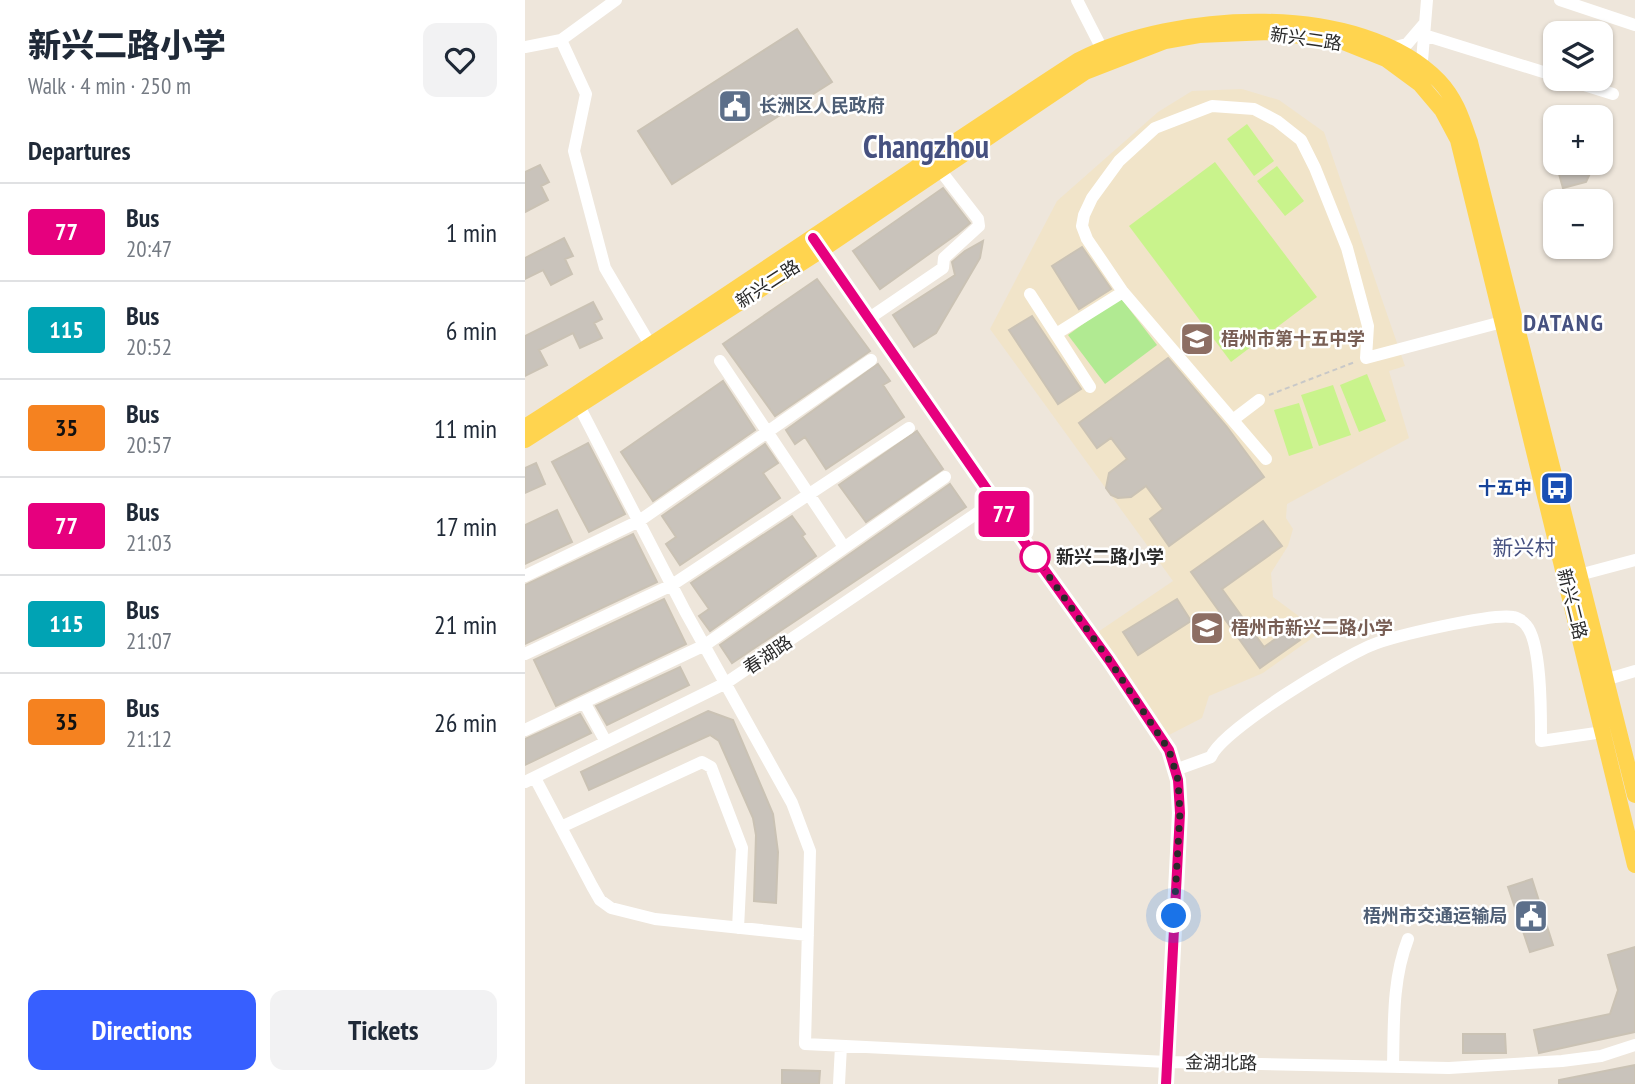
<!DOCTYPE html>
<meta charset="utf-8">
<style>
:root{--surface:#fff;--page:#f2f2f3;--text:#1f2937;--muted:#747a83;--line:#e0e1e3;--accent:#375fff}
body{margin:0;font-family:"PT Sans Narrow","Noto Sans SC",sans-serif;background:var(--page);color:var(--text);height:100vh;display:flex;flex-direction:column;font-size:26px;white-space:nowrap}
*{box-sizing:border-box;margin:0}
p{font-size:23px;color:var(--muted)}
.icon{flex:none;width:38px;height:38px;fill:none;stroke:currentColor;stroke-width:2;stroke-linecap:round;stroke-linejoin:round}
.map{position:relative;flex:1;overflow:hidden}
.details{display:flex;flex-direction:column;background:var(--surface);width:525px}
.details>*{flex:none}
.badge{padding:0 14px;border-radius:5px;font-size:24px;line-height:46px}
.fabs{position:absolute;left:1018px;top:21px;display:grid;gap:14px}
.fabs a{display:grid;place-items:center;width:70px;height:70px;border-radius:14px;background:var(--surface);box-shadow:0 2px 5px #0004;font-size:35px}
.you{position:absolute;width:35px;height:35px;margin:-18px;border:5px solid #fff;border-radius:50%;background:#1a73e8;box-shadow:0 0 0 10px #1a73e833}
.map>.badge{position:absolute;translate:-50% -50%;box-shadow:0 0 0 4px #fff}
h2{padding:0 28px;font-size:26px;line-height:63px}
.round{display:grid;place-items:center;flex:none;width:74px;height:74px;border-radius:14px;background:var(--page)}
.overview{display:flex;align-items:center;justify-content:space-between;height:119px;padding:0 28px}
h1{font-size:33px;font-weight:800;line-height:52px}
.button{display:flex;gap:14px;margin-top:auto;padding:14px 28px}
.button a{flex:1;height:80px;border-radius:14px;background:var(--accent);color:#fff;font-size:28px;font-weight:800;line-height:80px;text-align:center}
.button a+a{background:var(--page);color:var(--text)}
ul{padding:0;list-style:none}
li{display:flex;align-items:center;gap:21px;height:98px;padding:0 28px;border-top:2px solid var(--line)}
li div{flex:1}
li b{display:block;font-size:26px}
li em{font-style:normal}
li .badge{min-width:77px;font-weight:700;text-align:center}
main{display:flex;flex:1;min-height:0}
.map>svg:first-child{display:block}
.education{fill:#f1e4c9}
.green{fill:#b1ea92}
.pitch{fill:#c9f38c}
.building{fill:#c9c3bb;stroke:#cac2b4;stroke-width:2}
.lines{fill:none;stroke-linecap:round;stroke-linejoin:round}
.path{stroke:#c8c8c8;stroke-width:2;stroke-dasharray:5 3.5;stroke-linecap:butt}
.minor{stroke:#fff;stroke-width:12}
.major{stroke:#ffd44f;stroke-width:16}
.line-casing{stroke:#fff;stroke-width:16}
.line{stroke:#e6007e;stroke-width:10}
.walk{stroke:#2a2a2a;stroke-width:7;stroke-dasharray:0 12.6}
.stop-dot{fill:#fff;stroke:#e6007e;stroke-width:3.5}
.labels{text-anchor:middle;stroke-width:5;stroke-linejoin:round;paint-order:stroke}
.street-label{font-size:18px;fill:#2a2a2a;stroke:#fff}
.service-label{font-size:18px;font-weight:bold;fill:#4e5e75;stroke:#fff;text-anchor:start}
.education-label{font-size:18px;font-weight:bold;fill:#785e54;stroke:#fff;text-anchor:start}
.transit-label{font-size:18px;font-weight:bold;fill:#164399;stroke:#fff;text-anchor:end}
.stop-label{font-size:18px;font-weight:bold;fill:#2a2a2a;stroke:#fff;text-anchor:start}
.quarter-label{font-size:21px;fill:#465180;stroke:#fff}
.district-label{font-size:24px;font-weight:bold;letter-spacing:2px;fill:#465180;stroke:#fff}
.town-label{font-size:32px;font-weight:bold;fill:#465180;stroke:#fff}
</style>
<main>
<section class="details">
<div class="overview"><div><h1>新兴二路小学</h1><p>Walk · 4 min · 250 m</p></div><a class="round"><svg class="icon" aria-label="heart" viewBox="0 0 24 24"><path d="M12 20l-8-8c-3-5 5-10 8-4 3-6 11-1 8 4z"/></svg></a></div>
<h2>Departures</h2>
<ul>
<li><span class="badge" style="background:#e6007e;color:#fff">77</span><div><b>Bus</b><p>20:47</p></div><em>1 min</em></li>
<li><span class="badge" style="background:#00a3b4;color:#fff">115</span><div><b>Bus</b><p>20:52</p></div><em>6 min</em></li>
<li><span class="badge" style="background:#f58220;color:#111">35</span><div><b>Bus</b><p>20:57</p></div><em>11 min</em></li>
<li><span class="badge" style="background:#e6007e;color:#fff">77</span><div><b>Bus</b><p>21:03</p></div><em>17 min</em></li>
<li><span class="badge" style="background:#00a3b4;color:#fff">115</span><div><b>Bus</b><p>21:07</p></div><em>21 min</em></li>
<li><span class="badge" style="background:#f58220;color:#111">35</span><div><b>Bus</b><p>21:12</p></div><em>26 min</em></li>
</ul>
<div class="button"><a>Directions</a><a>Tickets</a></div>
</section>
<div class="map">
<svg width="1110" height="1084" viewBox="0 0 1110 1084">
<rect width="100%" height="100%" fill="#eee6db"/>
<path class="education" d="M717 89 754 100 799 132 880 366 864 371 884 438 762 504 761 518 768 529 763 546 746 573 748 597 779 620 790 636 738 673 684 696 677 718 644 735 640 745 567 636 648 581 465 329 532 201 633 112 667 91Z"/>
<path class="green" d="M595 297 632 345 580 384 543 335Z"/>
<path class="pitch" d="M722 124 749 161 729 176 702 139Z
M690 162 792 297 706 362 604 226Z
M752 166 779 201 760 216 732 181Z
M842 374 861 421 834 432 815 385Z
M808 385 826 435 794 446 776 395Z
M774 403 788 448 764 456 749 410Z"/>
<path class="building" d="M272 29 307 82 147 184 113 131Z
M1047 163H1070L1061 182 1038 188 1032 167Z
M15 165 24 182 16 186 23 200 0 212V172Z
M418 188 445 223 432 234 355 289 328 251Z
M39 238 48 256 40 259 47 274 26 285 18 270 0 279V258Z
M458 241 455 258 411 333 389 347 368 315 430 275 427 262 440 251Z
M557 247 586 289 554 309 527 266Z
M292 279 345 351 250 416 198 344Z
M68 302 77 319 69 323 77 338 55 348 48 333 14 350 22 365 0 376V336Z
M507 316 556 389 533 404 484 330Z
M643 358 702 427 739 477 644 546 625 519 638 509 621 486 606 497 593 498 586 495 581 488 584 473 602 459 586 438 572 448 554 423Z
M353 364 365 381 358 385 379 417 301 469 280 437 270 444 261 430Z
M198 381 230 430 128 501 96 452Z
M392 431 418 469 341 522 314 485Z
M63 443 100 514 64 532 27 462Z
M240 444 253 463 238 473 255 498 155 565 141 544 151 537 137 516Z
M11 463 20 484 0 493V468Z
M425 484 441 507 207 663 195 645Z
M32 510 47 542 0 564V525Z
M267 516 280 534 277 536 291 556 185 631 174 616 184 609 166 583Z
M738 521 757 546 697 589 739 647 766 628 775 640 735 668 666 572Z
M108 534 132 582 0 644V585Z
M139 599 161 644 31 706 9 660Z
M652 599 666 621 613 655 598 632Z
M155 667 164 685 82 725 71 706Z
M183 711 208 720 248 814 253 852 251 903 229 901 231 835 228 818 194 741 185 735 64 790 56 772Z
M55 714 66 733 0 765V739Z
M1007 879 1028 945 1005 952 983 887Z
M1110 947V1032L1014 1053 1009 1030 1085 1014 1093 990 1083 955Z
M938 1034H980L981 1053H938Z
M1110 1065V1084H1034V1080Z
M257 1070 295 1071 294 1084H257Z"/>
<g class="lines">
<path class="path" d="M744 395 830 362"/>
<path class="minor" d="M552 0 577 49
M1035 0 1110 25
M899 35 1031 76
M36 40 61 94 49 151 80 268 126 346
M0 47 36 40 91 0
M870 47 882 44 900 23
M896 73 902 0
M1040 79 1088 94
M291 245 470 501 584 660 644 750 653 780 655 813 641 1084
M505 294 565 387
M343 319 418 268 419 258 454 226 453 219 415 170
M531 334 598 292
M195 361 319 547
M54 406 160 611 267 803 285 851 280 1044 642 1062 924 1068 1037 1061 1076 1056 1110 1045
M709 419 734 400
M741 459 598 292 562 239 557 226 559 215 567 198 594 161 630 128 687 106 729 109 752 121 776 140 790 168 822 248 843 326 841 358 977 322
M1054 575 1110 560
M0 576 114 521 346 360
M0 654 147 585 384 428
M1073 682 1110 671
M59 702 81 742
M0 730 180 645 420 477
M650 770 686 757C696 730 817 657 847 645 868 636 968 613 988 617 992 617 999 622 1001 625 1017 643 1016 716 1016 741L1078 732
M10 778 67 886 75 900 86 908 130 919 283 935
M0 782 201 683 470 501
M36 827 177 762 186 767 217 848 213 928
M868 1067C869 1024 867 980 883 939
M314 1084 316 1046"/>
<path class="major" d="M0 427C187 307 368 181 554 60 649 11 835 0 914 81 931 99 937 119 945 142L1110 795
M0 440 295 251 560 72 640 41 674 35 744 32 816 41 861 59 895 84 917 110 933 140 1110 865"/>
</g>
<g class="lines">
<g class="line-casing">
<path id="line" d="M288 238 470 501 584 660 644 750 653 780 655 813 641 1084"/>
</g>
<use href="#line" class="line"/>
<path class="walk" d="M510 557 584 660 644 750 653 780 655 813 649 916"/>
</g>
<defs>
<g id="civic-square" transform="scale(1.75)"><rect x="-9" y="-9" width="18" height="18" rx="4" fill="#5c6f8a" stroke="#fff"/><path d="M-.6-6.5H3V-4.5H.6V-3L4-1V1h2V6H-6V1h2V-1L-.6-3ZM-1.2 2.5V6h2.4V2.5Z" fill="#fff"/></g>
<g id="school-square" transform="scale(1.75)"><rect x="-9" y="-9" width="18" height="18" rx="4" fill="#8d6e63" stroke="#fff"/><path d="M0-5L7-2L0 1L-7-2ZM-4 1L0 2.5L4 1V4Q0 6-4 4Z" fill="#fff"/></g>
<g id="bus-square" transform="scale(1.75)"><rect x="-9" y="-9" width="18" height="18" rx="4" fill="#1a4fb4" stroke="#fff"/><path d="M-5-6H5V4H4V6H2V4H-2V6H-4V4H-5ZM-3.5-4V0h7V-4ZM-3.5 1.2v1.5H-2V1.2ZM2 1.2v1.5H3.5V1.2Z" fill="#fff"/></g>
</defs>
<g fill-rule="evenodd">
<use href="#civic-square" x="210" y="106"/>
<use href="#school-square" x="672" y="339"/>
<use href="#bus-square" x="1032" y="488"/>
<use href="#school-square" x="682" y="628"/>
<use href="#civic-square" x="1006" y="916"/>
</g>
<circle class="stop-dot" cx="510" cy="557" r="14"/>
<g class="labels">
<g class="street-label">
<text transform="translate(781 39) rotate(8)" y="6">新兴二路</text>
<text transform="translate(243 284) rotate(-33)" y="6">新兴二路</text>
<text transform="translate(1047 604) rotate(76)" y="6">新兴二路</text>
<text transform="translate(243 655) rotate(-34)" y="6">春湖路</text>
<text transform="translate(696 1063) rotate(1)" y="6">金湖北路</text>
</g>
<g class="service-label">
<text x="234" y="112">长洲区人民政府</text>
<text x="982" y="922" text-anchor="end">梧州市交通运输局</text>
</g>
<g class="education-label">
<text x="696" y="345">梧州市第十五中学</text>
<text x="706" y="634">梧州市新兴二路小学</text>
</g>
<g class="transit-label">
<text x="1007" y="494">十五中</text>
</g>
<g class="stop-label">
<text x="531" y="563">新兴二路小学</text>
</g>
<g class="quarter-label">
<text x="999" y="555">新兴村</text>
</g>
<g class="district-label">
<text x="1039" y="331">DATANG</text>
</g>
<g class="town-label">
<text x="401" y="158">Changzhou</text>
</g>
</g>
</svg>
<div class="fabs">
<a><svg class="icon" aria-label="layers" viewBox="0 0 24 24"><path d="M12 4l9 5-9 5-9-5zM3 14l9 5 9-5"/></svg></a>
<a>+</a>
<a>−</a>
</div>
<div class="you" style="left:649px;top:916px"></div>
<b class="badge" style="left:479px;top:514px;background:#e6007e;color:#fff">77</b>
</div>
</main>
